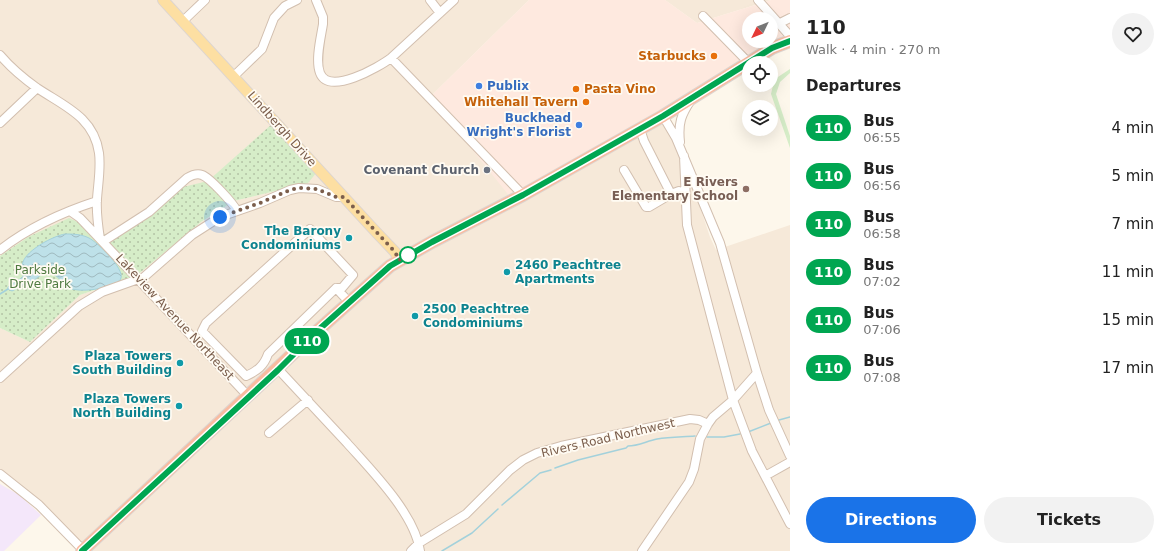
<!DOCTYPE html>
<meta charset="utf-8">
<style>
:root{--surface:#fff;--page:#f2f2f2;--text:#222;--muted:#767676;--accent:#1a73e8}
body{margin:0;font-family:"DejaVu Sans",sans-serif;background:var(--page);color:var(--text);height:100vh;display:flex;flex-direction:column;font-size:15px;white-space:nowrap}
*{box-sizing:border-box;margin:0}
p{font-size:13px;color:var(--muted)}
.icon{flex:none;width:22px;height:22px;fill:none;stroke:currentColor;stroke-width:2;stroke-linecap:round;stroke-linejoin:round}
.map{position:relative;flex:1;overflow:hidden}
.panel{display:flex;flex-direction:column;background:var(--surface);width:380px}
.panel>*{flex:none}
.badge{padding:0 8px;border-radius:13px;font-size:14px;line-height:26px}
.needle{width:26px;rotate:227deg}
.controls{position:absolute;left:742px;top:12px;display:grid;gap:8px}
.controls a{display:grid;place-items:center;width:36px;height:36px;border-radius:50%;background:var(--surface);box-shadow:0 4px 16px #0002;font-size:20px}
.you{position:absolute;width:20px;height:20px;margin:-10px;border:3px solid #fff;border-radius:50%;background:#1a73e8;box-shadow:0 0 0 6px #1a73e833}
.map>.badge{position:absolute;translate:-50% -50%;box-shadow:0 0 0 2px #fff}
h2{padding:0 16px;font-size:15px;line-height:36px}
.round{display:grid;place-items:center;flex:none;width:42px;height:42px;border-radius:21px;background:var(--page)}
.head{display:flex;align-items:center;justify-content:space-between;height:68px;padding:0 16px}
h1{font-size:19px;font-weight:700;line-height:30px}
.button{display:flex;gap:8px;margin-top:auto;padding:8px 16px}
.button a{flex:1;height:46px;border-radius:24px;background:var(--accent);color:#fff;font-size:16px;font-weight:700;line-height:46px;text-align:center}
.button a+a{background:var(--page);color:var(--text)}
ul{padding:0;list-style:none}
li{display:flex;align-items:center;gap:12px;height:48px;padding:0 16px}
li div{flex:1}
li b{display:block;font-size:15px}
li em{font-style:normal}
li .badge{min-width:44px;font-weight:700;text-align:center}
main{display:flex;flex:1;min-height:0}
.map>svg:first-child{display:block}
.residential{fill:#f6e9d9}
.commercial{fill:#fee9df;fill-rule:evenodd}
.education{fill:#f4e7fa}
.grass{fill:url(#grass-dots)}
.pitch{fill:#d6edc8}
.water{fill:url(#water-waves);stroke:#a3d1db}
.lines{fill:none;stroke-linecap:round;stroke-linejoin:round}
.stream{stroke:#a3d1db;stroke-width:1.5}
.minor-casing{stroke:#d2bfaf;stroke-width:10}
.major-casing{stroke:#ddd5d0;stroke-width:12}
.highway-casing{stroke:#ddd5d0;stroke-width:14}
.minor{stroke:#fff;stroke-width:8}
.major{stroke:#fddfa2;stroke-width:10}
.highway{stroke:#f9bba0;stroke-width:12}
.line-casing{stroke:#fff;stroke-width:9}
.line{stroke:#00a651;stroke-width:6}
.walk{stroke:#7b5e4c;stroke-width:4;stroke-dasharray:0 7.2}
.food-dot{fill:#e8710a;stroke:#fffbf3;stroke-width:1.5}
.shop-dot{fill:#3f7fe0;stroke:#fffbf3;stroke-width:1.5}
.worship-dot{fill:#6b7280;stroke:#fffbf3;stroke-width:1.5}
.education-dot{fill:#8d6e63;stroke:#fffbf3;stroke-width:1.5}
.culture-dot{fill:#0f9aa8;stroke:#fffbf3;stroke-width:1.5}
.stop-dot{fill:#fff;stroke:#00a651;stroke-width:2}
.labels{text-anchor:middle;stroke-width:3.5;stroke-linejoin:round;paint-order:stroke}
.food-label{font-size:12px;font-weight:bold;fill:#c56008;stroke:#fffbf3;text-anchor:end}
.shop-label{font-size:12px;font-weight:bold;fill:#366cbe;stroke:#fffbf3;text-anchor:start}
.street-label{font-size:12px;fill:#7b5e4c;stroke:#fffbf3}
.worship-label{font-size:12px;font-weight:bold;fill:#5b616d;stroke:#fffbf3;text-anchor:end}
.education-label{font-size:12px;font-weight:bold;fill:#785e54;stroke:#fffbf3;text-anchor:end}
.culture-label{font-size:12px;font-weight:bold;fill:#0d838f;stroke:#fffbf3;text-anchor:end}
.park-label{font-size:12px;fill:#4f7a40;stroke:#fffbf3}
</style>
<main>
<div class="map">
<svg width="790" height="551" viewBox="0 0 790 551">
<defs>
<pattern id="grass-dots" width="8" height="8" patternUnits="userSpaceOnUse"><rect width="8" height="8" fill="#d6edc8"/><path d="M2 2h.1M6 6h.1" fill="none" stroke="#b3c3a5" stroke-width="1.8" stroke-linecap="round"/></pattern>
<pattern id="water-waves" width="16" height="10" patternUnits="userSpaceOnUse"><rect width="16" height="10" fill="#bee1e9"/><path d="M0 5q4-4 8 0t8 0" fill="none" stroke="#9fbabf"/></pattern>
</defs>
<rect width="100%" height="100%" fill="#fdf7eb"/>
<path class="residential" d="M0 0H529L430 97 669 114 710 237 716 250 790 225V551H87L0 472V328L30 342 80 295 136 276 201 222 234 201 308 183 208 182 113 238 28 237 0 256Z
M665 0H771L697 23Z"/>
<path class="commercial" d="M529 0H665L697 23 771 0H790V45L755 63 511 198 430 97ZM749 19H771V41H749Z"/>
<path class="education" d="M0 484 19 495 41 515 4 551H0Z"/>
<path class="grass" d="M272 124 317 172 308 183 234 201 201 222 136 276 80 295 30 342 0 328V256L28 237 69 218 114 238 183 187 208 181Z"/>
<path class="pitch" d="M790 69V73L780 82 776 94 790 136V148L771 94 774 81 778 77Z"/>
<path class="water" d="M65 234C73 234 81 234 89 238 97 242 130 273 119 281 110 289 79 293 69 288 63 284 57 274 50 273 43 272 39 277 34 280 31 282 28 281 25 283 21 285 17 289 12 291L8 289V287L23 277C24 272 21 267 23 262 27 250 53 236 65 234Z"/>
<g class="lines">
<path class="stream" d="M0 294 8 289
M779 420 790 417
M748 432 771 423
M707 437H724L740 434
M555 468 578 460 626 448 628 446C638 446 647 441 657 439 670 437 682 437 695 436
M502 505 540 473 551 470
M442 551 472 533 498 509"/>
<g class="minor-casing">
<path id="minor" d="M316 0 323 17V24C321 37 315 60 320 73 329 96 379 67 391 58L454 0
M430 0 440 13
M758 0 790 36
M703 16 749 63
M183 21 205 0
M780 23 790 18
M0 55C11 68 23 78 37 88 64 106 94 117 99 153 101 168 98 184 97 199 96 213 98 226 100 239L248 396
M391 58 523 195
M234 76 262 49 274 18 285 6 297 0
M663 116 676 138 720 243 757 373 769 410 790 456
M0 123 37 88
M640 129 644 141 671 194
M680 142C678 123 681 115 691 100
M684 156 687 225 733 400 752 451 790 524
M624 170 646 207H649L671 194 679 191 685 193
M70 211 80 218 100 239
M310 229 353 275 342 288H336L268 354C264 366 257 371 246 376L202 331 206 323Z
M104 241 149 212 187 178C192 175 197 173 202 175 210 178 233 203 237 211
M0 250C28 228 63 212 97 201
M336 288 349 302
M278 369C301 394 324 418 347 443 371 470 415 514 420 551
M0 378 79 306 102 292 144 277 192 235 220 217 260 203 290 190 299 188 317 189 336 197H344
M269 433 308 400
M0 474 39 505 83 550
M765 476 790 462
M411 551 419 543 466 514 510 470 523 460 537 453 561 446 690 419 699 420 708 424
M642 551 689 482 694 469 700 439 708 424 713 417 733 400 757 373"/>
</g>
<g class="major-casing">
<path id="major" d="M163 0 376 232 395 252 399 260"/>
</g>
<g class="highway-casing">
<path id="highway" d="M82 551 315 333 390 266 432 242 523 195 663 116 772 48 790 41"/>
</g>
<use href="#minor" class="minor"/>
<use href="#major" class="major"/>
<use href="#highway" class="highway"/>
</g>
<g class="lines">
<g class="line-casing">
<path id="line" d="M82 551 278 370 315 333 390 266 432 242 523 195 663 116 772 48 790 41"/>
</g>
<use href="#line" class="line"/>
<path class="walk" d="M220 217 260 203 290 190 299 188 317 189 336 197H344L395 252 399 260 408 255"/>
</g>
<g class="food-dot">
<circle cx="714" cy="56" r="4"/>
<circle cx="576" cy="89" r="4"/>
<circle cx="586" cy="102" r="4"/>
</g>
<g class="shop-dot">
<circle cx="479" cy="86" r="4"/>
<circle cx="579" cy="125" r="4"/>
</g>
<circle class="worship-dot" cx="487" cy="170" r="4"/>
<circle class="education-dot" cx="746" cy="189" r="4"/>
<g class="culture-dot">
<circle cx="349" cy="238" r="4"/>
<circle cx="507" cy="272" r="4"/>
<circle cx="415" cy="316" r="4"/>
<circle cx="180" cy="363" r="4"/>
<circle cx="179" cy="406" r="4"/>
</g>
<circle class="stop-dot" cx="408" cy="255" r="8"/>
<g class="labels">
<g class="food-label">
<text x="706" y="60">Starbucks</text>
<text x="584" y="93" text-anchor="start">Pasta Vino</text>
<text x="578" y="106">Whitehall Tavern</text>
</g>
<g class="shop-label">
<text x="487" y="90">Publix</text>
<text x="571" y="122" text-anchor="end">Buckhead<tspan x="571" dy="14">Wright's Florist</tspan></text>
</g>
<g class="street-label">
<text transform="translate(282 129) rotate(48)" y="4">Lindbergh Drive</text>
<text transform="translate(175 317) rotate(47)" y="4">Lakeview Avenue Northeast</text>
<text transform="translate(608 438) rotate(-13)" y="4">Rivers Road Northwest</text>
</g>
<g class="worship-label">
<text x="479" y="174">Covenant Church</text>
</g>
<g class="education-label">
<text x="738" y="186">E Rivers<tspan x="738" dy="14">Elementary School</tspan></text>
</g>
<g class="culture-label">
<text x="341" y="235">The Barony<tspan x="341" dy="14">Condominiums</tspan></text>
<text x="515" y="269" text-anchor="start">2460 Peachtree<tspan x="515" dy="14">Apartments</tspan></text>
<text x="423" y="313" text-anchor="start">2500 Peachtree<tspan x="423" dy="14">Condominiums</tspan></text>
<text x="172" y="360">Plaza Towers<tspan x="172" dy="14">South Building</tspan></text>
<text x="171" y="403">Plaza Towers<tspan x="171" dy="14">North Building</tspan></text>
</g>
<g class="park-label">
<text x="40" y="274">Parkside<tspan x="40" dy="14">Drive Park</tspan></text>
</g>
</g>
</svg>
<div class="controls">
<a><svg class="needle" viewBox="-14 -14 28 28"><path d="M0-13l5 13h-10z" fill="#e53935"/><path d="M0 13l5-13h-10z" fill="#767676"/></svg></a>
<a><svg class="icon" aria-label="locate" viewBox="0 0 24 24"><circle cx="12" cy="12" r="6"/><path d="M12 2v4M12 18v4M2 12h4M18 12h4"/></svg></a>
<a><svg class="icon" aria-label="layers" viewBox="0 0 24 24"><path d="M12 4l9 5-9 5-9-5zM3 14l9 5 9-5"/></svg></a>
</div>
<div class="you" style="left:220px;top:217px"></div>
<b class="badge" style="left:307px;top:341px;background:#00a651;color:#fff">110</b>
</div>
<section class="panel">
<div class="head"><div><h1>110</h1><p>Walk · 4 min · 270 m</p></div><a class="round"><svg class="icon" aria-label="heart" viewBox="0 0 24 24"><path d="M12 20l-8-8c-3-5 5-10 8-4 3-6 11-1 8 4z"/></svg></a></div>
<h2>Departures</h2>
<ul>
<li><span class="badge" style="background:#00a651;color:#fff">110</span><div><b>Bus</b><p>06:55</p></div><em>4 min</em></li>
<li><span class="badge" style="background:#00a651;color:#fff">110</span><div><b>Bus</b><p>06:56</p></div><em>5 min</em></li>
<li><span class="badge" style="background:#00a651;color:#fff">110</span><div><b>Bus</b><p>06:58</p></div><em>7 min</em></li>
<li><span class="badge" style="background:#00a651;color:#fff">110</span><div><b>Bus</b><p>07:02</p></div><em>11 min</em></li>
<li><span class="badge" style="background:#00a651;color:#fff">110</span><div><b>Bus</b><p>07:06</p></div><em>15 min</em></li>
<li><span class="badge" style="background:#00a651;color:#fff">110</span><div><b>Bus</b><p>07:08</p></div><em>17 min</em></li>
</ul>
<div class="button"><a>Directions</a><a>Tickets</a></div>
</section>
</main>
